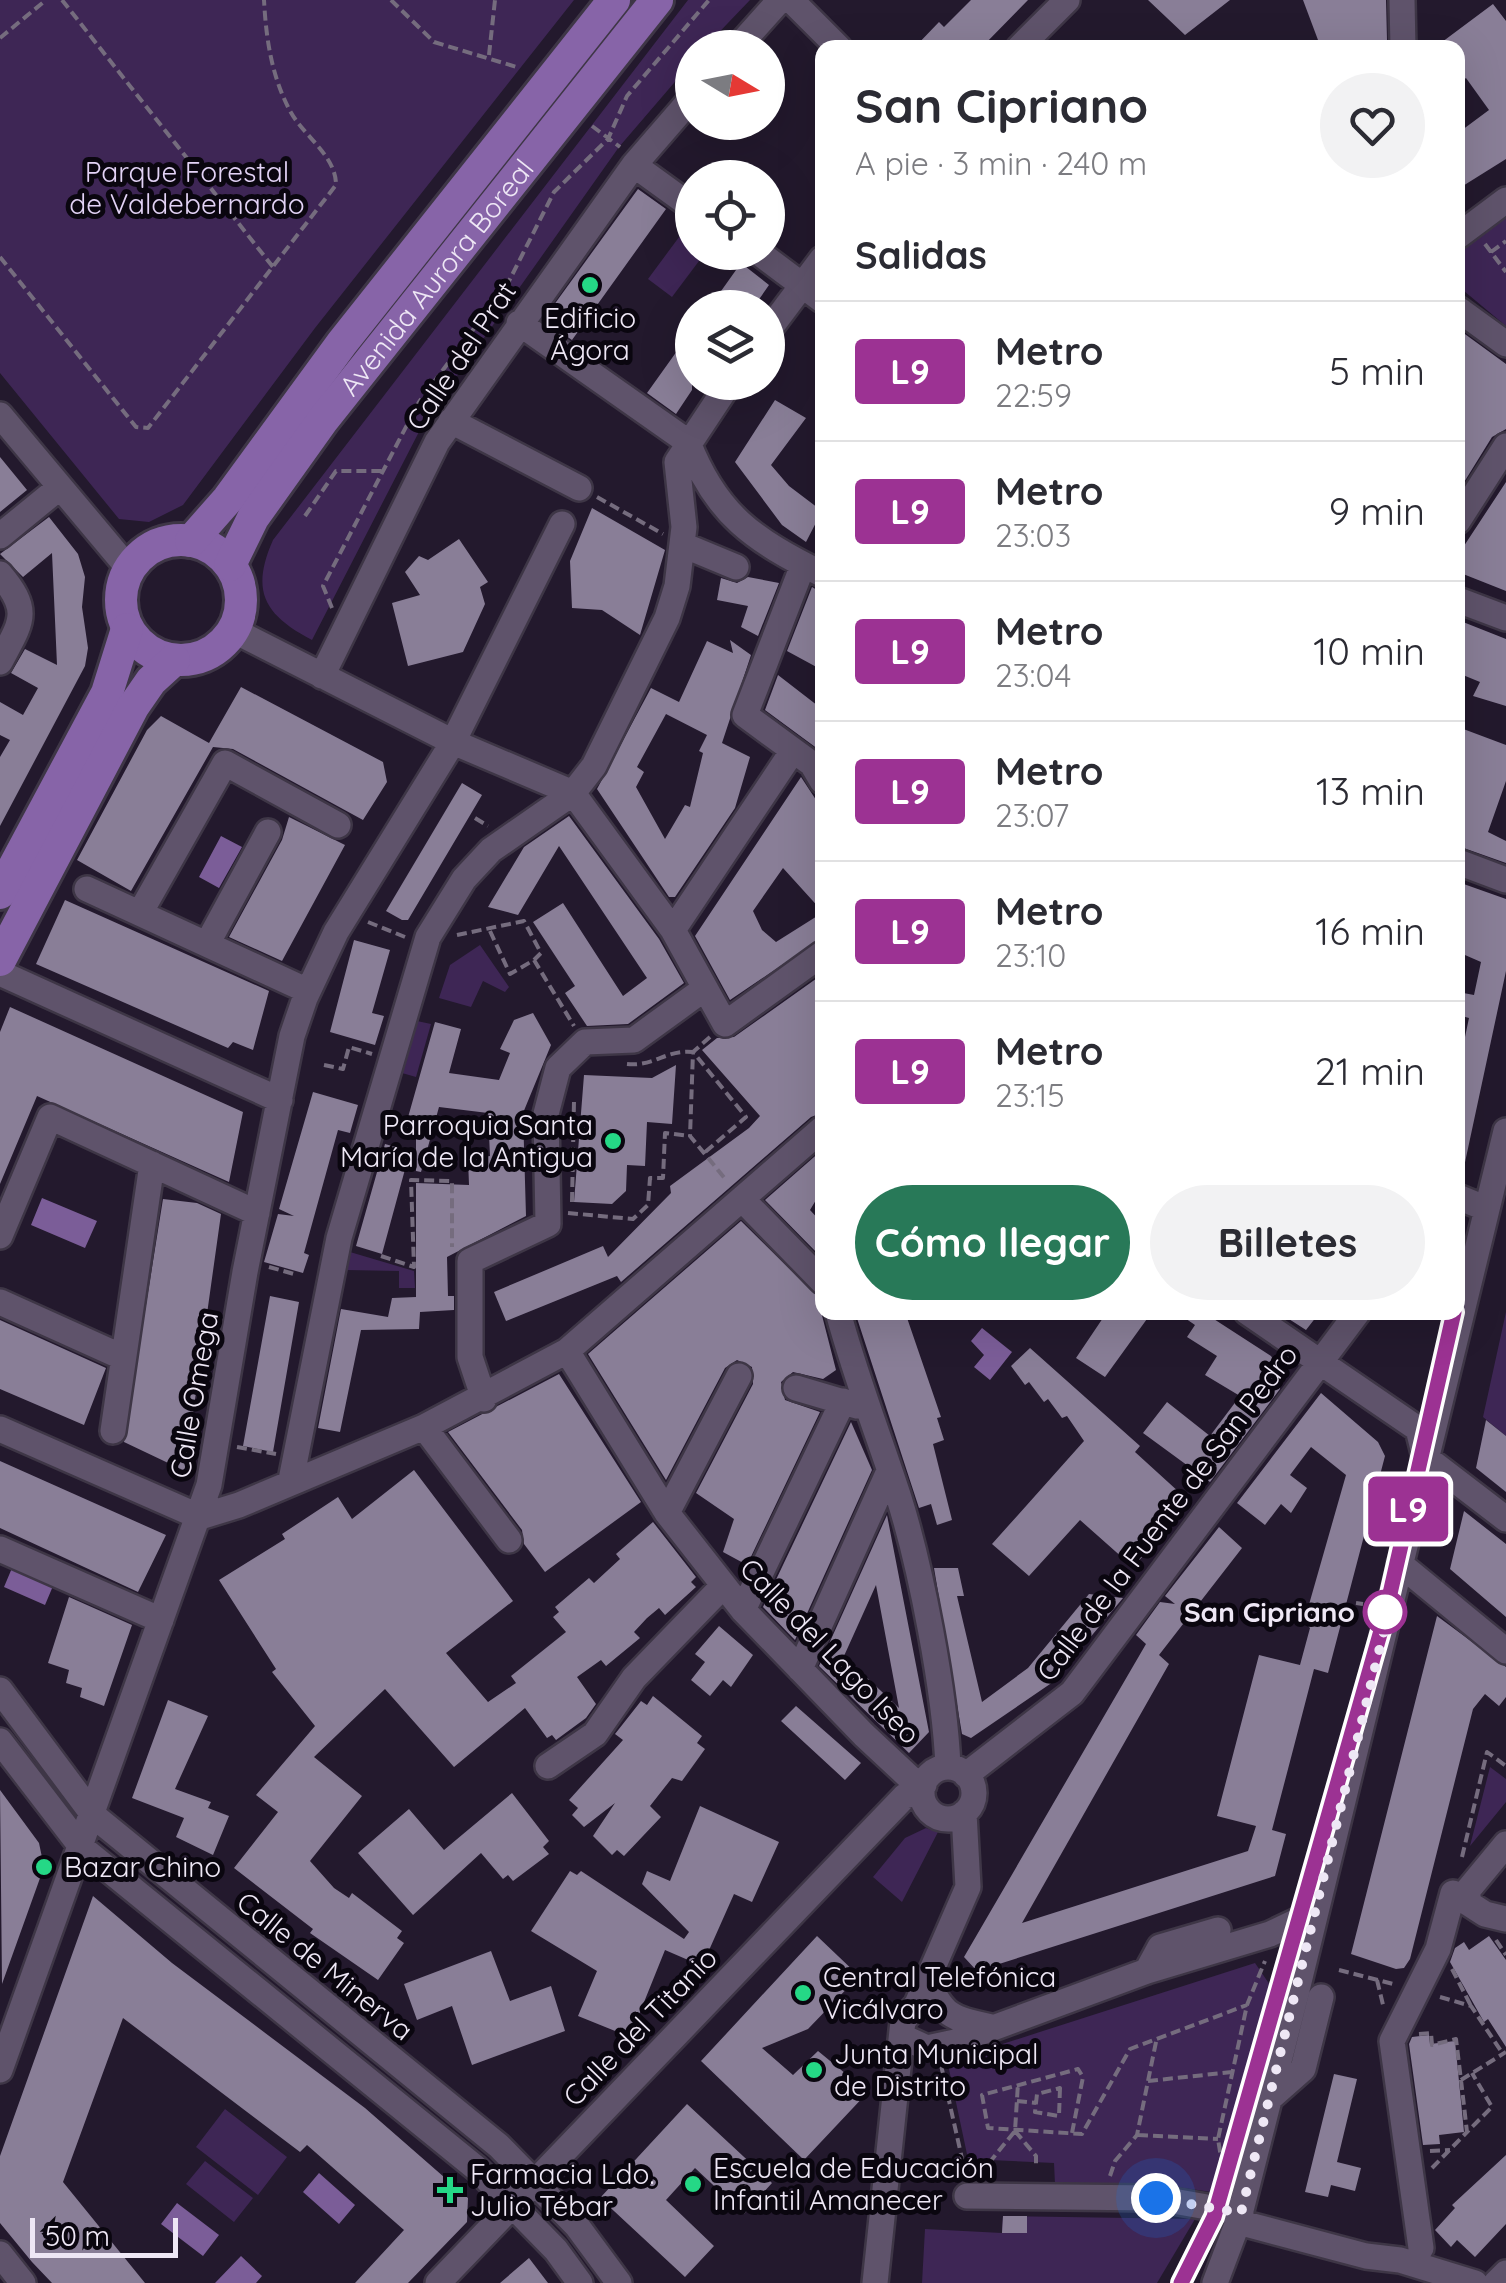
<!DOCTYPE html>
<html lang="es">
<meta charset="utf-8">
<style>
:root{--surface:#fff;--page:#f2f2f3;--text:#2b2b33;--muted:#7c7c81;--line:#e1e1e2;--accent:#287958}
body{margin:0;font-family:Quicksand,sans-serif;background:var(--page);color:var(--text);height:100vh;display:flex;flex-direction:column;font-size:38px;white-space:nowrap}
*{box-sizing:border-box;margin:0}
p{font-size:32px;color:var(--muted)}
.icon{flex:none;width:55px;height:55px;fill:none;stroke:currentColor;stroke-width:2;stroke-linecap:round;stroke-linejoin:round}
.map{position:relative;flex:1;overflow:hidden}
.panel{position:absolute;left:815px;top:40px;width:650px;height:1280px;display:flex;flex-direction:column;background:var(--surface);border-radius:20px;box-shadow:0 10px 40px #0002}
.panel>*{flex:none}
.badge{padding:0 20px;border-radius:8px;font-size:35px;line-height:65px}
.needle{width:65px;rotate:100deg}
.controls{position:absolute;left:675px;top:30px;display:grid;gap:20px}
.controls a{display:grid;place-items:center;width:110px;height:110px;border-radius:50%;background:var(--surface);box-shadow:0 10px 40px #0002;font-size:50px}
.scale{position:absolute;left:30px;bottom:25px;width:148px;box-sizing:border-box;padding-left:10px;border:5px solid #eee7f5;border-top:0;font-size:28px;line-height:35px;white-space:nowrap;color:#eee7f5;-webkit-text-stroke:8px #0a060f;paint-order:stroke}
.you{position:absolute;width:50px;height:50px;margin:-25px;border:8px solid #fff;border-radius:50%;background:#1a73e8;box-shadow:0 0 0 15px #1a73e833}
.map>.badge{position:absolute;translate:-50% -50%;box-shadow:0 0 0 5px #fff}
h2{padding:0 40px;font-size:38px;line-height:90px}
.round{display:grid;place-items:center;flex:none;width:105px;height:105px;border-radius:52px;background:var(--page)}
.overview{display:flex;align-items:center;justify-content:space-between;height:170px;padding:0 40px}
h1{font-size:48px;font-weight:700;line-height:75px}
.primary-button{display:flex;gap:20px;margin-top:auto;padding:20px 40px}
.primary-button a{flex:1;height:115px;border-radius:60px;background:var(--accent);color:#fff;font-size:40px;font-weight:700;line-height:115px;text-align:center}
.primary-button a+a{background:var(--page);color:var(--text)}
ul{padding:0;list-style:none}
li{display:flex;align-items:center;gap:30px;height:140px;padding:0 40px;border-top:2px solid var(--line)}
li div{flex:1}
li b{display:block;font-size:38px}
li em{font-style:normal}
li .badge{min-width:110px;font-weight:700;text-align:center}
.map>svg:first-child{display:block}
.green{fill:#3e2655}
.water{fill:#7b5d98}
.building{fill:#897e97;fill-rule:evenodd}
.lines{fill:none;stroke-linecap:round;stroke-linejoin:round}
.minor-casing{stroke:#3e3646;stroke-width:30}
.major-casing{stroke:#3e3646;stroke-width:38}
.path{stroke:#756c7e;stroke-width:4;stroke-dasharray:10 5;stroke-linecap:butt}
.minor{stroke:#5f536b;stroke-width:25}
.major{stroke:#8764a8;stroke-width:32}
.line-casing{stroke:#fff;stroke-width:22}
.line{stroke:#9c3293;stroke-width:15}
.walk{stroke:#eee7f5;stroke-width:10;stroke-dasharray:0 18}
.poi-dot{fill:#25d886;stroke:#0a060f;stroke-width:4}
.stop-dot{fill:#fff;stroke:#9c3293;stroke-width:5}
.labels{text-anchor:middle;stroke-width:10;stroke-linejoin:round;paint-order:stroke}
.park-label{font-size:28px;fill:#e3d3f6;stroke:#0a060f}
.street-label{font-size:28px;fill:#eee7f5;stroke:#0a060f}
.poi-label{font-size:28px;fill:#eee7f5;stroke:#0a060f;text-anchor:start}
.stop-label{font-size:28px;font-weight:bold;fill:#eee7f5;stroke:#0a060f;text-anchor:end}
</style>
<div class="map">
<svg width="1506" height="2283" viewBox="0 0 1506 2283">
<rect width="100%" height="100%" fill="#23192d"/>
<path class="green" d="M0 0H574L315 328 183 505 149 522 119 519 0 373Z
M688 0H750L705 47 692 48V62L619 147 423 424 312 640C265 615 250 592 273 540Z
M1506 218V326L1458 286V251Z
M685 229 692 235V252L705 253 672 297 648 279Z
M480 945 509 987 505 992 483 981 471 1007 439 998 450 965Z
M417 1021 431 1024 416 1077 402 1073Z
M350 1252 414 1271 415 1288H399V1271L346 1270Z
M1506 1312V1436L1483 1417Z
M1490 1767 1506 1779V1802L1470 1846Z
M926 1828 938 1832 902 1902 873 1877 905 1838Z
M1255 1963 1270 1985 1218 2193 1157 2184H1055L1054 2163 968 2159 946 2055 989 2040 993 2047Z
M225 2109 287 2157 258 2195 196 2147Z
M205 2161 253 2198 234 2222 186 2184Z
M1003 2216 1195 2219 1157 2283H922L925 2229 1002 2233Z"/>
<path class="water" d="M221 836 242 847 219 888 199 877Z
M42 1198 97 1221 85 1248 31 1225Z
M982 1328 1012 1352 990 1380 974 1367 984 1355 971 1341Z
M12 1568 53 1586 45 1605 4 1587Z
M319 2173 355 2205 339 2224 303 2192Z
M177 2203 219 2235 203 2256 161 2224Z
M241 2256 262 2276 256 2283H215Z"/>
<path class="building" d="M971 0H1028L981 48H914L939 22 944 27Z
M1148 0H1230L1185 35Z
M1303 0H1386L1387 40 1366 48H1321Z
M1493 4 1506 21V159L1458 189V133L1489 110 1466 78 1458 84V48H1434Z
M638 189 666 209 572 340 543 320Z
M741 263 769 285 753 308H709Z
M1458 329 1506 364V429L1492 437 1458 492Z
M692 330V390L676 414 647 393Z
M775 400 806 418 771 465 789 486 822 511 806 542 782 525 735 462Z
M0 457 27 490 0 512Z
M1506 482V591L1458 572V555Z
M592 508 665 550 640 635 602 610 572 608 570 561Z
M49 517 78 554 85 577 82 607 88 648 85 666 0 826V757L10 740 0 735V702L23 715 38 688 11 673 25 649 57 665 52 553 23 577 0 554Z
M459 539 488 582 480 587 485 604 463 652 408 666 392 603 420 595 405 572 419 556 428 560Z
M748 577 779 583 758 636 741 627 748 606 717 600 721 578 737 583Z
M812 587 822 593V670L787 651Z
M1458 620 1506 639V706L1473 696 1480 682 1458 673Z
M730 640 751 655 722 743 750 757 735 808 675 897H669L597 789 651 688 679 702 707 641 733 653ZM666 714 707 735 699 751 703 753 690 807 685 805 665 839 636 787 644 772 637 767Z
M778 675 822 709V752L765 710Z
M241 687 383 762 387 782 363 820 233 749 213 747 131 891 77 860 147 730 161 716 209 743Z
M1458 727 1506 745V781L1488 832 1506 841V863L1458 846Z
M801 777 822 809V911L783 868 753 911 762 930 776 942 822 913V938L730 1000 695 936Z
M462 783 482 795 408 920H402L386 911Z
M569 816 659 939 684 983 628 1024 587 1026 565 993 575 986 533 922 563 903 623 996 647 978 559 846 518 915 488 907 524 847Z
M289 817 345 845 282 961 229 937 282 840Z
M1458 882 1506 899V971L1464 1167 1458 1166V1055L1461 1056 1469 1018 1458 1015V992L1474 995 1481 962 1458 952Z
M65 900 269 991 253 1050 233 1042 228 1048 36 964Z
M354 940 390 950 372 1013 384 1016 375 1045 330 1032Z
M820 976 822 1113 811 1117 621 1282 617 1276 506 1321 494 1292 603 1246 608 1257 671 1193 670 1186 749 1128 760 1116 702 1050 717 1038 734 1037Z
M10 1007 243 1112 229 1182 37 1096 0 1184V1032Z
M533 1013 551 1045 523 1113 526 1216 447 1257 448 1296H454V1310L420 1312 419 1329 361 1330 340 1432 318 1428 341 1309 388 1317 392 1298 416 1297V1183L469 1185 468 1159 490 1156 488 1113 439 1107 421 1172 416 1171V1137L403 1135 435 1022 461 1029 449 1073 499 1080 510 1053 500 1049 514 1020Z
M676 1065 672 1124 647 1122 645 1166 627 1165 626 1191 612 1204 574 1202 584 1075 652 1078Z
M313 1092 358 1105 350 1133 338 1130 304 1253 309 1255 303 1273 264 1262 278 1214 294 1216 279 1209Z
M385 1144 410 1151 382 1254 356 1246Z
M822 1150V1190L810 1210 822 1223V1258L765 1200Z
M163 1199 197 1203 221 1214 185 1471 124 1442Z
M741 1221 817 1296 836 1370 823 1379 793 1372 781 1382 785 1400 820 1412 747 1565 723 1552 734 1519 696 1493 753 1384 752 1367 737 1360 725 1368 666 1480 588 1354Z
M270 1296 299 1302 273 1452 243 1446Z
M855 1312H905L941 1417 937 1418 944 1440 933 1444 952 1520 937 1525 931 1504 919 1508Z
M1107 1312H1152L1105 1377 1076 1358Z
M1176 1312H1203L1271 1356 1278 1367 1280 1389 1210 1482 1143 1433 1167 1402 1210 1436 1240 1396 1205 1375 1217 1356 1187 1337 1195 1325Z
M1278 1312H1320L1306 1330Z
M0 1320 106 1368 84 1425 0 1389Z
M1030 1348 1140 1446 1135 1452 1191 1503 1133 1567 1080 1520 1029 1576 992 1544 1084 1441 1067 1416 1062 1418 1048 1399 1044 1402 1029 1382 1025 1385 1011 1366Z
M559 1374 641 1502 545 1572 524 1544 522 1530 448 1432Z
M1321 1393 1378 1442 1385 1456 1328 1673 1314 1669 1293 1750 1272 1830 1286 1834 1275 1876 977 1971 964 1957 1146 1644 1136 1635 1160 1602 1175 1604 1165 1596 1219 1527 1242 1548 1159 1655 1169 1664 1022 1923 1248 1851 1256 1826 1217 1816 1259 1655 1300 1665 1310 1628 1304 1622 1346 1475 1311 1447 1290 1475 1307 1488 1291 1513 1281 1504 1265 1525 1237 1503Z
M1486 1420 1506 1436V1492L1476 1468Z
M851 1422 872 1470 795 1640 763 1607Z
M0 1461 166 1535 138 1592 0 1528Z
M414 1470 513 1601 446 1653 488 1702 516 1683 511 1676 566 1632 553 1617 559 1612 555 1607 589 1578 594 1583 620 1559 616 1554 653 1522 696 1577 691 1582 696 1587 665 1615 659 1608 647 1618 634 1632 640 1638 606 1666 601 1660 577 1677 596 1704 586 1718 556 1740 552 1735 547 1738 525 1708 454 1767 385 1689 314 1757 362 1796 310 1861 334 1888 349 1898 352 1893 402 1931 397 1938 404 1943 378 1980 310 1933 313 1929 234 1868 278 1812 256 1795 315 1726 272 1672 276 1669 219 1580 285 1539 282 1534 338 1497 352 1519Z
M1464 1511 1506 1544V1617L1450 1569Z
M887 1515 929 1732 909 1753 819 1666ZM876 1585 899 1708 844 1656Z
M934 1568H958L964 1596H957L982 1702 1028 1668 1089 1594 1123 1598 1053 1682 971 1738 962 1734Z
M69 1597 132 1625 104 1706 80 1697 82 1688 66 1683 69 1670 48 1663Z
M1437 1616 1506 1667V1697L1499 1706 1485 1694 1473 1709 1410 1959 1404 1968 1396 1969 1351 1954Z
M719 1626 753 1655 731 1687 723 1680 710 1696 691 1680 705 1662 695 1654Z
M653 1696 702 1736 697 1743 705 1749 682 1781 672 1778 650 1806 661 1817 624 1856 617 1850 612 1855 593 1836 615 1803 584 1827 572 1815 578 1808 569 1800 623 1740 615 1734 641 1701 647 1705Z
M168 1700 208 1716 175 1789 211 1802 208 1808 229 1816 213 1855 176 1837 184 1818 132 1798Z
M796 1706 861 1763 845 1780 781 1721Z
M0 1790 39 1843 44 1867 2 1984Z
M512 1793 549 1841 543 1847 549 1854 513 1881 508 1875 503 1879 481 1853 413 1915 358 1853 409 1809 444 1850Z
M700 1806 779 1842 752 1902 734 1894 702 1966 665 1950 630 2037 578 2016 597 1971 531 1931 570 1871 577 1875 581 1871 684 1939 689 1932 642 1884 647 1871 670 1881Z
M93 1896 172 1963 365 2108 468 2198 467 2222 408 2283H355L404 2230 307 2145 300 2152 123 2018 63 2182 145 2283H52L32 2262 0 2223V2156Z
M817 1936 859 1976 808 2029 762 2048 793 2075 818 2051 868 2092 804 2160 701 2061Z
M1489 1936 1506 1960V2047L1488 2019 1484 2022 1450 1962 1455 1948 1464 1942 1469 1950Z
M491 1951 510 2001 551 1986 565 2031 472 2065 452 2006 417 2020 404 1984Z
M1429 2035 1430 2044 1455 2041 1464 2132 1439 2135 1440 2144 1423 2145 1409 2044 1412 2037Z
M1334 2074 1357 2079 1337 2162 1361 2168 1355 2191 1331 2185 1328 2197 1305 2192Z
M687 2104 772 2183 744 2214 695 2168 666 2200 714 2246 685 2277 600 2198Z
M1506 2155V2224L1475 2257 1457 2240 1451 2247 1435 2230 1455 2208 1452 2205Z
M1003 2216H1027V2233H1002Z
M529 2258 548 2283H500Z"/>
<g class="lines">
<g class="minor-casing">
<path id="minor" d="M791 0 839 48
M1402 0 1403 48
M737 48 780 0
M1019 48 1067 0
M634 165 692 207
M1458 236 1506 200
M758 252 822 300
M1458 309 1506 344
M519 323 688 442
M768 331 822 259
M0 415 129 569
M451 421 579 488
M688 442C716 515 754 540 822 574
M1458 521 1506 446
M0 536 60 487
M683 545 736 567
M803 565 745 715 812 764 822 781
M0 574C32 612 21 622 0 662
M1458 600 1506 618
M233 630 453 742 573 793
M322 676 437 442 634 165 692 98
M573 793 673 930 725 1024 822 954
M1458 862 1506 880
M87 889 308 991
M140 913 225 763 338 825
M673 930 792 752
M207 944 268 832
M0 973 280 1100
M1458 1197 1487 1209
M742 1199 822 1281
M0 1236 50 1117 257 1213
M0 1302 122 1357
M838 1312C855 1375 878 1434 898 1495 921 1567 945 1692 948 1767
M1247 1312 1418 1429 1425 1457 1506 1519
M567 1351 667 1513 743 1610 864 1735 910 1778 924 1785
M796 1388 857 1406
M484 1399 470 1357V1261L548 1224 546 1114 558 1068 585 1042 634 1040 704 989
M424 1427 509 1540
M0 1429 200 1517
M113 1431 152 1164
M291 1480 339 1238 428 937 464 879 491 850 573 793 594 766 667 618 677 586 684 527 677 462 730 382
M667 1513 739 1376
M200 1517 239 1505 424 1427 567 1351 822 1129
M0 1549 161 1620
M1400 1564 1506 1651
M743 1610 843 1401
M800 1669 889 1471
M0 1690 94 1816 499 2146 577 2226 619 2283
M0 1741 82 1848 476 2168 556 2250 580 2283
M548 1766 595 1734 634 1678 723 1586
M922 1793a26 26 0 1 1 52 0a26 26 0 1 1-52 0Z
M966 1775 1072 1693 1358 1312
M1506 1844 1468 1890V1903L1485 1914 1506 1919
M1147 1971 1160 1947 1218 1930
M926 1979C944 2017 951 2018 991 2027
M903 2037 927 2048 955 2042 1147 1971 1270 1934 1316 1912
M0 2070 209 1485 245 1272 292 1036 305 998 336 932 453 742 562 524
M1269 2099 1303 2069 1321 1997
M967 2196 1156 2198 1241 2213
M1238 2222 1366 2256 1400 2260 1475 2283
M1421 2248 1392 2041 1438 1949 1453 1893
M0 2254 23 2283
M438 2283 905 1796 922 1791
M875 2283 903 2021 917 2004 968 1887 964 1813
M1215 2283 1238 2222 1298 1986 1506 1131
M1496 2283 1506 2273"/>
</g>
<g class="major-casing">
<g id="major">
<circle cx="181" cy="600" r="60"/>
<path d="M191 541 228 499 342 343 614 0"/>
<path id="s1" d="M230 565 253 518 323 420 657 0"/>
<path d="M0 893 107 693 127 629"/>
<path d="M0 960 133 707 151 681 174 660"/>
</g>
</g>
<path class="path" d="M62 0 273 267
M391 0 434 42 520 68
M0 38 46 0
M489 55 495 0
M592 126 620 147
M1485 244 1506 272
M1491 252 1506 241
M0 257 136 427 148 428 336 185C336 154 301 135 288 107 271 73 266 37 264 0
M597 497 663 534
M305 516 336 471H382
M332 608 323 586 419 402 508 283 554 192 608 139 627 96 709 0
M475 818 488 826
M368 922 405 937
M490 931 510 974 534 960 574 1026
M457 935 524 921 541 953 534 960
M710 1037 693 1052 690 1136 727 1181
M627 1064C654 1067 667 1049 693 1052L746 1117 704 1153
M324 1065 343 1069 349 1047 372 1054
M572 1202 574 1101
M568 1213 633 1219 648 1205 650 1178H663L665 1133 690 1136
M381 1256 414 1267 411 1180 452 1181V1247
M269 1267 294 1274
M237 1447 276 1454
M1385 1484H1394L1388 1510
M1356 1603 1363 1604
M1462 1857 1487 1752 1506 1766
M1496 1940 1506 1955
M1452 1969 1471 2006
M1339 1970 1397 1985
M1377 1980 1384 2009
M1440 1997 1471 2006 1503 2054
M1419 2034 1431 2033 1432 2045 1456 2039 1461 2080 1506 2052
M941 2065 963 2163
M1461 2080 1467 2132 1492 2107 1472 2073
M1148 2081 1232 2072
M1060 2088 1059 2116 1035 2112 1037 2094Z
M1017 2101 1036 2103
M1015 2131 1036 2156V2165
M1072 2133 1083 2077 1078 2069 982 2095 988 2128 1082 2134 1130 2049 1247 2005
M1138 2135 1218 2139
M1430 2151 1450 2150
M989 2163 1015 2131 1018 2083
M1432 2168 1467 2132
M1110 2176 1115 2161 1137 2135 1157 2037
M1225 2182 1218 2139 1247 2005 1265 1961"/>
<use href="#minor" class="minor"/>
<use href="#major" class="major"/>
</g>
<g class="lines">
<g class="line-casing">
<path id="line" d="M1181 2283 1214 2217 1384 1620 1454 1312"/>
</g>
<use href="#line" class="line"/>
<path class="walk" d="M1156 2198 1241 2213 1387 1619 1385 1612"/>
</g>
<g class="poi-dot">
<circle cx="590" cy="285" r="10"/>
<circle cx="613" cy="1141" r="10"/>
<circle cx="44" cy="1867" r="10"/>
<circle cx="803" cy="1993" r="10"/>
<circle cx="814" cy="2070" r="10"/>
<circle cx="693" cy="2184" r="10"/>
<path d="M445 2175h10v10h10v10h-10v10h-10v-10h-10v-10h10z"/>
</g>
<circle class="stop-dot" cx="1385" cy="1612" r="20"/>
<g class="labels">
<g class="park-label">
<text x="187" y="182">Parque Forestal<tspan x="187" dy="32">de Valdebernardo</tspan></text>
</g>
<g class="street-label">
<text dy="10" stroke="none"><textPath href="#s1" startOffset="355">Avenida Aurora Boreal</textPath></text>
<text transform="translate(461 356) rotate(-56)" y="10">Calle del Prat</text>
<text transform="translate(194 1395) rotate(-80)" y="10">Calle Omega</text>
<text transform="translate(1167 1513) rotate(-53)" y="10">Calle de la Fuente de San Pedro</text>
<text transform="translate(830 1651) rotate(46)" y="10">Calle del Lago Iseo</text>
<text transform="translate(325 1966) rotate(39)" y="10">Calle de Minerva</text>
<text transform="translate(640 2027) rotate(-46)" y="10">Calle del Titanio</text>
</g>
<g class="poi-label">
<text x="590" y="328" text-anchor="middle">Edificio<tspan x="590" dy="32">Ágora</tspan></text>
<text x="593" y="1135" text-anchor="end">Parroquia Santa<tspan x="593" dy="32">María de la Antigua</tspan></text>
<text x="64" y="1877">Bazar Chino</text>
<text x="823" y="1987">Central Telefónica<tspan x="823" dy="32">Vicálvaro</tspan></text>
<text x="834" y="2064">Junta Municipal<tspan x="834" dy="32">de Distrito</tspan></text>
<text x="713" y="2178">Escuela de Educación<tspan x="713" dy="32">Infantil Amanecer</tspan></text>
<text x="470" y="2184">Farmacia Ldo.<tspan x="470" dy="32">Julio Tébar</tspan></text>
</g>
<g class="stop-label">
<text x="1355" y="1622">San Cipriano</text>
</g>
</g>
</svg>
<div class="controls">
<a><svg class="needle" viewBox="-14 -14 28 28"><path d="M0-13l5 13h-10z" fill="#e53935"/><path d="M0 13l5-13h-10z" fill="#7c7c81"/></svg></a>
<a><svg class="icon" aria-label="locate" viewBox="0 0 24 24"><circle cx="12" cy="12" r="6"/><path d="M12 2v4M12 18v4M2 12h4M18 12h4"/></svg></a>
<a><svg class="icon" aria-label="layers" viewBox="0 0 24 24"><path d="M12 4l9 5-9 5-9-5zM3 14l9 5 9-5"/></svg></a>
</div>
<div class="scale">50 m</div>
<div class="you" style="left:1156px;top:2198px"></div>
<b class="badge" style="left:1408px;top:1509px;background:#9c3293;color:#fff">L9</b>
<section class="panel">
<div class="overview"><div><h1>San Cipriano</h1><p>A pie · 3 min · 240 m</p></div><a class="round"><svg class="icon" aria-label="heart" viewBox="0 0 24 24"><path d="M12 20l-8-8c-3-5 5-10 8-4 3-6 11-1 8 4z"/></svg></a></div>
<h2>Salidas</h2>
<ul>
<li><span class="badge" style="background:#9c3293;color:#fff">L9</span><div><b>Metro</b><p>22:59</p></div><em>5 min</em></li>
<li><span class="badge" style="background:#9c3293;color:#fff">L9</span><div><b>Metro</b><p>23:03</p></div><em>9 min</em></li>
<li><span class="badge" style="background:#9c3293;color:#fff">L9</span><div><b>Metro</b><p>23:04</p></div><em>10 min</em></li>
<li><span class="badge" style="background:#9c3293;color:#fff">L9</span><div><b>Metro</b><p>23:07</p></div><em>13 min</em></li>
<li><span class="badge" style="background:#9c3293;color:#fff">L9</span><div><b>Metro</b><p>23:10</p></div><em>16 min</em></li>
<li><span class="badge" style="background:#9c3293;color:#fff">L9</span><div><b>Metro</b><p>23:15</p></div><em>21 min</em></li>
</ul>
<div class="primary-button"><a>Cómo llegar</a><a>Billetes</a></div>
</section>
</div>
